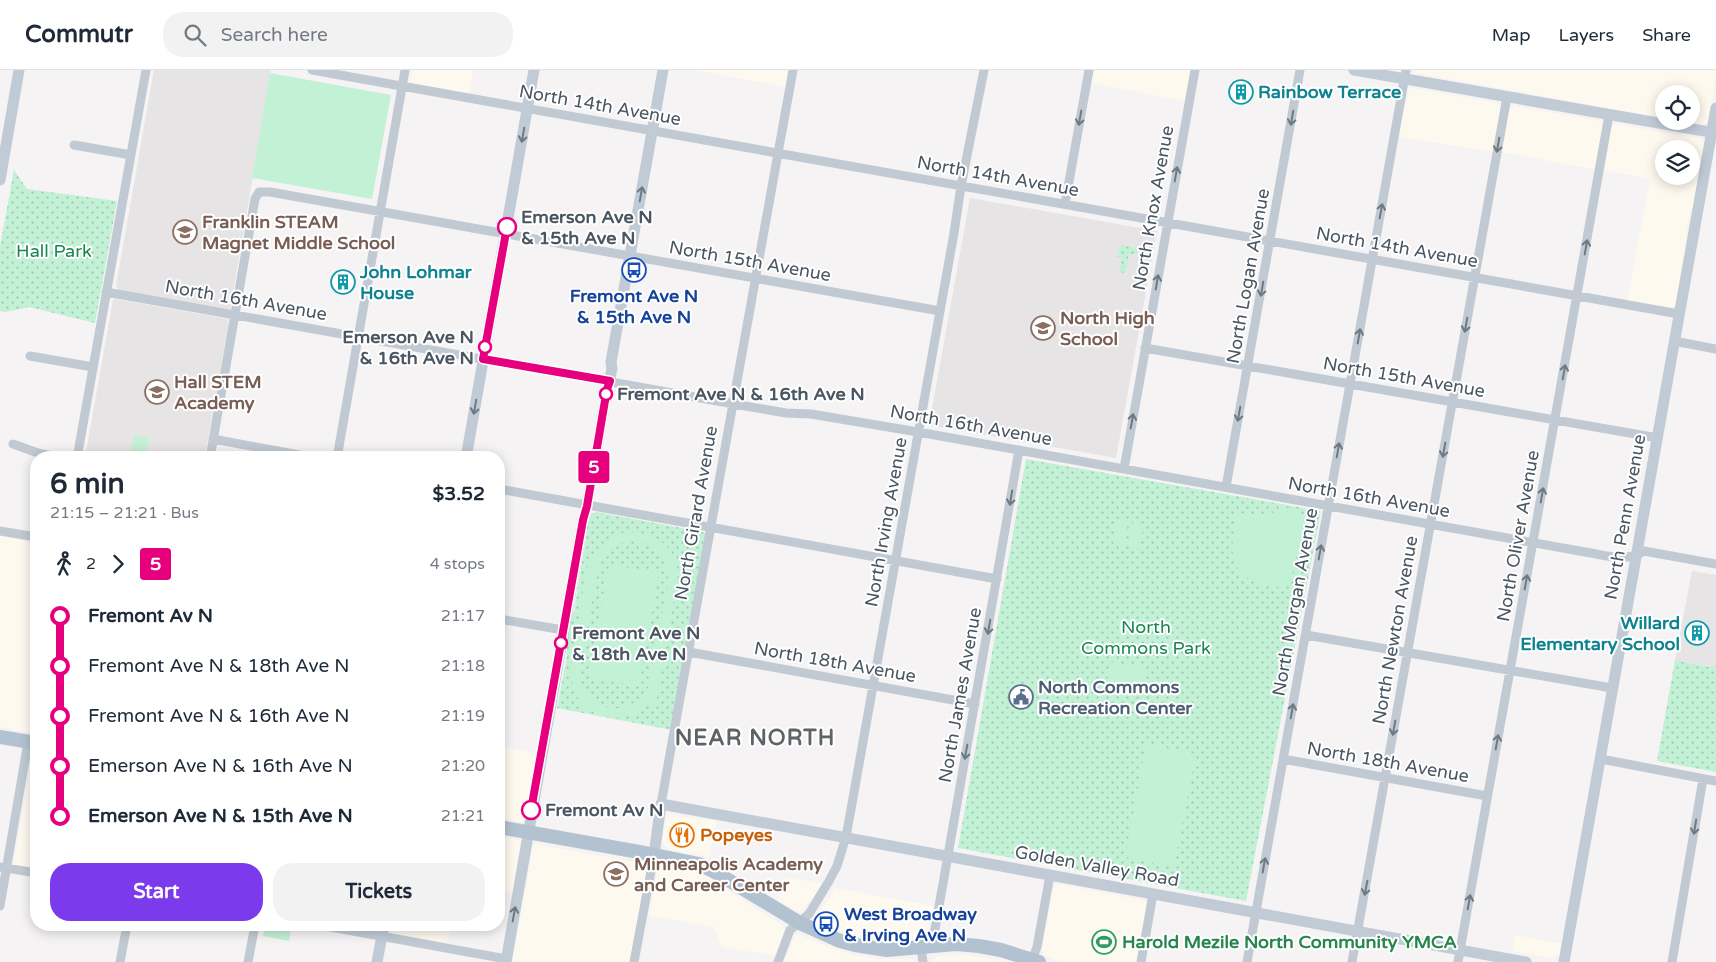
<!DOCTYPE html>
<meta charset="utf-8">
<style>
:root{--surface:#fff;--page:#f2f2f3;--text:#1f2937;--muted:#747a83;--line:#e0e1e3;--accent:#7c3aed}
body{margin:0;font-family:"Varela Round",sans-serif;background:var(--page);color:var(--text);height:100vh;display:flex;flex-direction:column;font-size:19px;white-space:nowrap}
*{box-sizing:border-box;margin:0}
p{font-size:16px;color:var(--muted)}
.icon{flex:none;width:28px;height:28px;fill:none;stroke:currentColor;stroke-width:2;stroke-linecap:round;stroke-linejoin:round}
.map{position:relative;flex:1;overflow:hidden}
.sheet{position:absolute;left:30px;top:381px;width:475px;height:480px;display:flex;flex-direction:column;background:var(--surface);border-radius:20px;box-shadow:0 2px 12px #0003}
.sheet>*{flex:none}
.badge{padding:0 10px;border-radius:4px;font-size:18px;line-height:32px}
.controls{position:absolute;left:1655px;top:15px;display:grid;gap:10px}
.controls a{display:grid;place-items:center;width:45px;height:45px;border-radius:50%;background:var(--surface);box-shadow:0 2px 12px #0003;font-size:25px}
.map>.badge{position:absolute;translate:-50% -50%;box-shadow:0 0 0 2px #fff}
.legs{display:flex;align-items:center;gap:8px;height:55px;padding:0 20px;font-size:16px}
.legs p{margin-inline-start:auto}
.headline{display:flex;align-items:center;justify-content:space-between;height:85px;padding:0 20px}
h1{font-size:28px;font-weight:800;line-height:38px}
.cta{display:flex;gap:10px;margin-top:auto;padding:10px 20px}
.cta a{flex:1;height:58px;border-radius:20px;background:var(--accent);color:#fff;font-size:20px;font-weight:800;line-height:58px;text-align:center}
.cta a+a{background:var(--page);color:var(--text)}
ul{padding:0 20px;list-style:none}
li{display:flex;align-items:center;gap:18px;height:50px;font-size:19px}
li i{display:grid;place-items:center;width:8px;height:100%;margin:0 6px;background:currentColor}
li i::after{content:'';width:12px;height:12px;margin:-6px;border:4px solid;border-radius:50%;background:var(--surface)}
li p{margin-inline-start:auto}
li:first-child i{background:linear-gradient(#0000 50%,currentColor 0)}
li:last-child i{background:linear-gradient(currentColor 50%,#0000 0)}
header{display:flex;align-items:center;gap:30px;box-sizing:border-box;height:70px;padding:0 25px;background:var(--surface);border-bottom:1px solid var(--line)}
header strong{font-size:24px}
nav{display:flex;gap:28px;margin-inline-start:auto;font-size:18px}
.search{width:350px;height:45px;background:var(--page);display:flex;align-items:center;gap:12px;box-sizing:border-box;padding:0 18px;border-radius:20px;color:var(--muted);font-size:19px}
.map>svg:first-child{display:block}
.commercial{fill:#fdf9ef;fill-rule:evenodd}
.education{fill:#e6e4e5}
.park{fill:url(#park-dots)}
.garden{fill:#c3f1d5;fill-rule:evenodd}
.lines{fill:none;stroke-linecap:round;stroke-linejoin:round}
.street{stroke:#c1cad2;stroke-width:9}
.secondary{stroke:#c1cbd6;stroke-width:11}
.primary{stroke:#b3c2d1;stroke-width:14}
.oneway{stroke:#6e7983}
.oneway2{stroke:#6e7984}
.line-1-casing{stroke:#fff;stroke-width:11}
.line-1{stroke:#e6007e;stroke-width:8}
.stop-1-dot{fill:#fff;stroke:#e6007e;stroke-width:2.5}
.labels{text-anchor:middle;stroke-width:4;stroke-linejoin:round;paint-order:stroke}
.culture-label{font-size:18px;font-weight:bold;fill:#0d838f;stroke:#fff;text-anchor:start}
.street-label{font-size:18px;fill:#4a5661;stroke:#fff}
.stop-label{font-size:18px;font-weight:bold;fill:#4a5661;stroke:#fff;text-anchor:start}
.education-label{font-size:18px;font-weight:bold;fill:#785e54;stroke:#fff;text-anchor:start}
.park-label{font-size:18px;fill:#17864f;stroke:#fff}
.transit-label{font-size:18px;font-weight:bold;fill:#164399;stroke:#fff}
.service-label{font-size:18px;font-weight:bold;fill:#4e5e75;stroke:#fff;text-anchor:start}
.food-label{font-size:18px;font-weight:bold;fill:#c56008;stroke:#fff;text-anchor:start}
.leisure-label{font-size:18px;font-weight:bold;fill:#27864d;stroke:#fff;text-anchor:start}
.district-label{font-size:22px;font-weight:bold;letter-spacing:1px;fill:#5f6368;stroke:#fff}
</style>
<header>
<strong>Commutr</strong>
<div class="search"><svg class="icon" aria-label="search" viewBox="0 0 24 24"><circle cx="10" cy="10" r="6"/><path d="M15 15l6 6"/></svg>Search here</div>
<nav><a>Map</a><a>Layers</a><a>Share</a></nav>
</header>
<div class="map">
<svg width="1716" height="892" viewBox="0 0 1716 892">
<defs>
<pattern id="park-dots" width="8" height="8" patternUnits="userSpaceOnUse" patternTransform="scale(1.25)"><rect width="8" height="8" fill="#c3f1d5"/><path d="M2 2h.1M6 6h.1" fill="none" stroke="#a0c6b0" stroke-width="1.8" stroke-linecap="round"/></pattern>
</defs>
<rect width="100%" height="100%" fill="#f5f3f3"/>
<path class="commercial" d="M412 0H473L469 24 413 14 410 10Z
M695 0H789L786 17Z
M1094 0H1191L1185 31 1091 13Z
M1413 0H1716V7L1709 50 1707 53 1702 55 1681 51H1691V24H1664V48L1415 3Z
M1409 18H1412L1497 33 1501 38 1494 82 1399 67Z
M1514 36 1600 51 1603 56 1597 100 1501 82 1509 39Z
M1615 54 1698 68 1703 72 1705 78 1696 130 1690 142 1686 167 1688 176 1676 233 1672 238 1627 231 1650 109 1604 100 1611 58 1613 55ZM1664 79H1691V106H1664Z
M0 466 36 473V664L0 657Z
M499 676 539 684 525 750 523 752 499 748Z
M36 684V800L16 795 14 791 32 688Z
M671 745 716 751 709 788 695 784 668 779 664 775 662 771 666 750Z
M499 767 518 770 521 773 515 806 514 823 499 820Z
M535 774 640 793 646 795 647 799 630 892H512L531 790V779Z
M663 797 692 802 707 807 782 855 784 860 776 886 722 877 714 857 649 846 657 802Z
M783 807 824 814 802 841 800 842 778 831Z
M1061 814 1146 831 1148 835 1137 892H1058L1043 885 1042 880 1053 818 1055 815Z
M835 818 934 836 927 864 923 869 883 871 850 865 821 853 819 851 818 845Z
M390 855H451L447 874 395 865 389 860Z
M798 864 831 878 854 885 878 889H911L917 892H784L795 865Z
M1515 865 1563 874 1562 880 1559 885 1551 888 1512 881Z
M967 885 982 887 1008 892H932L937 886Z"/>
<path class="education" d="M154 0H271L230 241 120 221 116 216Z
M970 128 1157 161 1116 388 929 355Z
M116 229 228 249V256L205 387 85 388 113 230Z
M1692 501 1716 505V598L1675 590Z"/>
<path class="park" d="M14 100 27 119 117 131 95 253 29 237 6 242 0 241V177Z
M1120 175 1138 178 1137 184H1129L1125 203 1119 202 1122 188 1117 187Z
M1026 389 1321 441 1246 831 958 778Z
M596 442 703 462 706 465 672 660 557 638 567 586C565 572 568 554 574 541L587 461V451L591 444Z
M1675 590 1710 597 1716 596V702L1657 691Z"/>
<path class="garden" d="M270 3 391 25 372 129 252 108Z
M134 365 149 368 145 387H130Z
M1281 437 1300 440V443C1314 449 1308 463 1306 476H1302L1300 484 1295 488 1292 507 1286 519C1277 517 1268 516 1259 513 1224 503 1232 470 1237 443L1267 445 1270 442 1279 444Z
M1117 450 1128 452 1124 477 1113 475Z
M1132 452 1144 454 1140 479 1128 477Z
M626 462C653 461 676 475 678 504L656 634 649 633C638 644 624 650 608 647 554 636 574 578 580 541 583 526 583 502 591 489 599 474 610 466 626 462ZM628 471C653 471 670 489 668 513L648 617C628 654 577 640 580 597L599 495C606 482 614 476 628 471Z
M609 494 659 503 639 616 588 607Z
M1111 592 1145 598 1140 624 1106 618Z
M1146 674 1196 684 1174 797 1125 787Z
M265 855 291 859 289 871 263 866Z"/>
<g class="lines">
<path class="street" d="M312 0 1679 244
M74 75 131 85
M1065 134 1089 0
M106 222 734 334 786 343 811 344 918 362 1585 482C1604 485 1626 493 1644 481L1716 494
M1674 271 1716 279
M1145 278 1658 368
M30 286 93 297
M213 369 315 388
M13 374 38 383 62 388
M77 388 146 0
M210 388 255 129 259 122H270L940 241
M337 388 405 0
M1124 399 1195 0
M1226 417 1300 0
M499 419 997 509
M0 461 36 467
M499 549 563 560
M1306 565 1612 618
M689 582 975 634
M1283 689 1487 726
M1601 689 1716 711
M661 734 793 0
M0 797 36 803
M0 836 28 672
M320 855 506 889
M935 876 934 865 1019 380
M921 878 923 892
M1032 890 1037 877 1050 805
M120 892 127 855
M248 892 255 855
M634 892 654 785
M778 892 790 860 809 844 829 811 837 796 846 767 954 163 961 116 984 0
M1141 892 1153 824
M1247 892 1406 0
M1352 892 1507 27
M1458 892 1609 45
M1672 892 1703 709"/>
<path class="secondary" d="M1354 0 1716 63
M0 110 19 0
M466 388 534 0
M654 785 661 734 1526 892
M377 892 384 855
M506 892 583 450 587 436 607 319 612 299 611 292 663 0
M1564 892 1716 38"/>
<path class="primary" d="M0 667 36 673
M499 757 645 783 699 794 715 802 800 853 840 871 855 875 887 880 956 874 979 876 1001 880 1039 892"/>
</g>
<defs><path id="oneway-shaft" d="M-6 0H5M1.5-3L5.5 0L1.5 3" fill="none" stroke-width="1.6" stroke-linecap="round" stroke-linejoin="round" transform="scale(1.25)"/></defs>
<g class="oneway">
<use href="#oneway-shaft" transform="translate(1080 48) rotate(100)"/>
<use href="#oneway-shaft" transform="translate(1292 48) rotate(100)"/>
<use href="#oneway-shaft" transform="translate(1498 75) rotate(100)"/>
<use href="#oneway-shaft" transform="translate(1176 104) rotate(-80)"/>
<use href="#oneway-shaft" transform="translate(1381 141) rotate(-80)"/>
<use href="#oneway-shaft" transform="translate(1586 177) rotate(-80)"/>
<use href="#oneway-shaft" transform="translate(1157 212) rotate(-80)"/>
<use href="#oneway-shaft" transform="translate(1262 219) rotate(100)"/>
<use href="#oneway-shaft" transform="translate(1466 255) rotate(100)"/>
<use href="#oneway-shaft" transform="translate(1359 266) rotate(-80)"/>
<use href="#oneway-shaft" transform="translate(1564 302) rotate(-80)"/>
<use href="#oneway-shaft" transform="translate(1239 344) rotate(100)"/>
<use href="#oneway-shaft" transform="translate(1132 351) rotate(-80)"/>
<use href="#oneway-shaft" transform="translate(1338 380) rotate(-80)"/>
<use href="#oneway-shaft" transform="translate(1444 380) rotate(100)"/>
<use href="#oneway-shaft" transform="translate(1542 425) rotate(-80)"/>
<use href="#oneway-shaft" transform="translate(1011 428) rotate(99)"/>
<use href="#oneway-shaft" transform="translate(1320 482) rotate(-80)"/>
<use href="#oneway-shaft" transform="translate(1526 512) rotate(-80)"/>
<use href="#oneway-shaft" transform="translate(989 557) rotate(100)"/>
<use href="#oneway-shaft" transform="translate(1292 641) rotate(-80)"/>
<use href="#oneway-shaft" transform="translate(1394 658) rotate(100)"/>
<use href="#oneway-shaft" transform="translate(1497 672) rotate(-80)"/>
<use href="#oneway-shaft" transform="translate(966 682) rotate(100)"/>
<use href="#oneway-shaft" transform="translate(1695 757) rotate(99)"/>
<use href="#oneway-shaft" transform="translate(1264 795) rotate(-80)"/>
<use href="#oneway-shaft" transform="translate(1366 818) rotate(101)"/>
<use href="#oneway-shaft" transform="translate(1469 832) rotate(-80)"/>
</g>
<g class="oneway2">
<use href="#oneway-shaft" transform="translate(523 65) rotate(100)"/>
<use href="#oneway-shaft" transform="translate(641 124) rotate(-80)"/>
<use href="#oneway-shaft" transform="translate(475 337) rotate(100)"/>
<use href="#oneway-shaft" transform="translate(514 844) rotate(-80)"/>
</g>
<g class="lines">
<g class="line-1-casing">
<path id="line-1" d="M507 157 483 289 610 311 607 319 587 436 583 450 531 740"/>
</g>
<use href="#line-1" class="line-1"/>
</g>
<defs>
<g id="building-ring" transform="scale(1.25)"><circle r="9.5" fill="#fff" stroke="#0f9aa8" stroke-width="1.5"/><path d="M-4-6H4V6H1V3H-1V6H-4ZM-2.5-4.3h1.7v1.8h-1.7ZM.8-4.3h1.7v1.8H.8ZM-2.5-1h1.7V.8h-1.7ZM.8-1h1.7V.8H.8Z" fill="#0f9aa8"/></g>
<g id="school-ring" transform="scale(1.25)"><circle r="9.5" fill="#fff" stroke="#8d6e63" stroke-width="1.5"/><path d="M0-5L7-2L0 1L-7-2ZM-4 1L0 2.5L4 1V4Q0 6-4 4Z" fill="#8d6e63"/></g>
<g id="bus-ring" transform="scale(1.25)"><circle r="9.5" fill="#fff" stroke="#1a4fb4" stroke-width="1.5"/><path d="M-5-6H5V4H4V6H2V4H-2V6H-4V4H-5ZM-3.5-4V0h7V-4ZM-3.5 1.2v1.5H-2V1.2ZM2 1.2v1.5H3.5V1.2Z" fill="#1a4fb4"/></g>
<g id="civic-ring" transform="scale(1.25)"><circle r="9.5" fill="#fff" stroke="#5c6f8a" stroke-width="1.5"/><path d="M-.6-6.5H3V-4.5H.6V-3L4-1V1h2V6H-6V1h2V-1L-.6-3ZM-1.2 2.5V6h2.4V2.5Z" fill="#5c6f8a"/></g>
<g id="restaurant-ring" transform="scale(1.25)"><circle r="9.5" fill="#fff" stroke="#e8710a" stroke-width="1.5"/><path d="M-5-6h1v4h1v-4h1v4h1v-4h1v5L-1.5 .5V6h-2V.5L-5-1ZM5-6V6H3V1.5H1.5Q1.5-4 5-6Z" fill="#e8710a"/></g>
<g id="stadium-ring" transform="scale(1.25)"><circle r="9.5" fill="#fff" stroke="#2e9e5b" stroke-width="1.5"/><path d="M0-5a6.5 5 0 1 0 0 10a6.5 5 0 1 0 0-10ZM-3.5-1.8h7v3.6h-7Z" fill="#2e9e5b"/></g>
</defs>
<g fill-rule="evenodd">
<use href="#building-ring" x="1241" y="22"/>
<use href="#school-ring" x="185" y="162"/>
<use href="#bus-ring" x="634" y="200"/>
<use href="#building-ring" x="343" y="212"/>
<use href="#school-ring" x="1043" y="258"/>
<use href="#school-ring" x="157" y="322"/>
<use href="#building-ring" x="1697" y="563"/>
<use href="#civic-ring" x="1021" y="627"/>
<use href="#restaurant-ring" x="682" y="765"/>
<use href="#school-ring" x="616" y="804"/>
<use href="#bus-ring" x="826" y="854"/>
<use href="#stadium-ring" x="1104" y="872"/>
</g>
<g class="stop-1-dot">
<circle cx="507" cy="157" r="9"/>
<circle cx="485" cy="277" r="6"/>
<circle cx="606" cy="324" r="6"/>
<circle cx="561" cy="573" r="6"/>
<circle cx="531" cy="740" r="9"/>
</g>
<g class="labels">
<g class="culture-label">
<text x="1258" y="28">Rainbow Terrace</text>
<text x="360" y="208">John Lohmar<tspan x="360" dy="21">House</tspan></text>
<text x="1680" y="559" text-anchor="end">Willard<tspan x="1680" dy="21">Elementary School</tspan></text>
</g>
<g class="street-label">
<text transform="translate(600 35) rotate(10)" y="6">North 14th Avenue</text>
<text transform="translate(998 106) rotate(10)" y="6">North 14th Avenue</text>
<text transform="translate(1153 138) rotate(-80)" y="6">North Knox Avenue</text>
<text transform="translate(1397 177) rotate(10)" y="6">North 14th Avenue</text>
<text transform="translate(750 191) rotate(10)" y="6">North 15th Avenue</text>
<text transform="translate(1248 206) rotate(-80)" y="6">North Logan Avenue</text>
<text transform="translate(246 230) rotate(10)" y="6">North 16th Avenue</text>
<text transform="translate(1404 307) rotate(10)" y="6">North 15th Avenue</text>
<text transform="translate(971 355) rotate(10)" y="6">North 16th Avenue</text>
<text transform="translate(1369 427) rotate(10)" y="6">North 16th Avenue</text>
<text transform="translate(696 443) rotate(-80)" y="6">North Girard Avenue</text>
<text transform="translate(1625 447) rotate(-80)" y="6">North Penn Avenue</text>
<text transform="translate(886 452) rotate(-80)" y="6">North Irving Avenue</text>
<text transform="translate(1518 466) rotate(-80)" y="6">North Oliver Avenue</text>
<text transform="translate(1295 532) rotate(-80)" y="6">North Morgan Avenue</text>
<text transform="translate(1395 560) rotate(-80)" y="6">North Newton Avenue</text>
<text transform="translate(835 592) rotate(10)" y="6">North 18th Avenue</text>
<text transform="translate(960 625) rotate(-80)" y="6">North James Avenue</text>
<text transform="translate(1388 692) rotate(10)" y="6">North 18th Avenue</text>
<text transform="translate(1097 796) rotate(10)" y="6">Golden Valley Road</text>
</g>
<g class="stop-label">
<text x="521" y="153">Emerson Ave N<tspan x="521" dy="21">&amp; 15th Ave N</tspan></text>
<text x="474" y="273" text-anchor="end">Emerson Ave N<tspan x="474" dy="21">&amp; 16th Ave N</tspan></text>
<text x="617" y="330">Fremont Ave N &amp; 16th Ave N</text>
<text x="572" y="569">Fremont Ave N<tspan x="572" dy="21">&amp; 18th Ave N</tspan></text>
<text x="545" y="746">Fremont Av N</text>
</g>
<g class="education-label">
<text x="202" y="158">Franklin STEAM<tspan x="202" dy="21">Magnet Middle School</tspan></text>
<text x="1060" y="254">North High<tspan x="1060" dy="21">School</tspan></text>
<text x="174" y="318">Hall STEM<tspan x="174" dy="21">Academy</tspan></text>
<text x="634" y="800">Minneapolis Academy<tspan x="634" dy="21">and Career Center</tspan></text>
</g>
<g class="park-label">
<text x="54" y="187">Hall Park</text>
<text x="1146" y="563">North<tspan x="1146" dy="21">Commons Park</tspan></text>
</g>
<g class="transit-label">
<text x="634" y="232">Fremont Ave N<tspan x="634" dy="21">&amp; 15th Ave N</tspan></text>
<text x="844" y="850" text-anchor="start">West Broadway<tspan x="844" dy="21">&amp; Irving Ave N</tspan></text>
</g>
<g class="service-label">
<text x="1038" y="623">North Commons<tspan x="1038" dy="21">Recreation Center</tspan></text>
</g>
<g class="food-label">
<text x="700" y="771">Popeyes</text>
</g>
<g class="leisure-label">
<text x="1122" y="878">Harold Mezile North Community YMCA</text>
</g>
<g class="district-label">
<text x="755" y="675">NEAR NORTH</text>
</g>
</g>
</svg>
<div class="controls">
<a><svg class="icon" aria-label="locate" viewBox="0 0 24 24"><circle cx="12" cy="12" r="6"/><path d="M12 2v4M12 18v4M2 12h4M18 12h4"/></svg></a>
<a><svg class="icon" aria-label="layers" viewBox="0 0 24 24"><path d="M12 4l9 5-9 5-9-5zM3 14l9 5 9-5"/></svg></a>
</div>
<b class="badge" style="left:594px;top:397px;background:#e6007e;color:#fff">5</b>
<section class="sheet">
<div class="headline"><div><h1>6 min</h1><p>21:15 – 21:21 · Bus</p></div><b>$3.52</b></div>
<div class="legs"><svg class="icon" aria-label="walk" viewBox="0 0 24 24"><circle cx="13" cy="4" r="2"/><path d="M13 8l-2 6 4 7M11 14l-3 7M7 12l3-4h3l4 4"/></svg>2<svg class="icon" aria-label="forward" viewBox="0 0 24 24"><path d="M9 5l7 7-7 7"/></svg><b class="badge" style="background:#e6007e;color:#fff">5</b><p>4 stops</p></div>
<ul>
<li><i style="color:#e6007e"></i><b>Fremont Av N</b><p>21:17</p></li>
<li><i style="color:#e6007e"></i><span>Fremont Ave N &amp; 18th Ave N</span><p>21:18</p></li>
<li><i style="color:#e6007e"></i><span>Fremont Ave N &amp; 16th Ave N</span><p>21:19</p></li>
<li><i style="color:#e6007e"></i><span>Emerson Ave N &amp; 16th Ave N</span><p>21:20</p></li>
<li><i style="color:#e6007e"></i><b>Emerson Ave N &amp; 15th Ave N</b><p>21:21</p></li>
</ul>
<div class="cta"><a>Start</a><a>Tickets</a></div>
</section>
</div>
